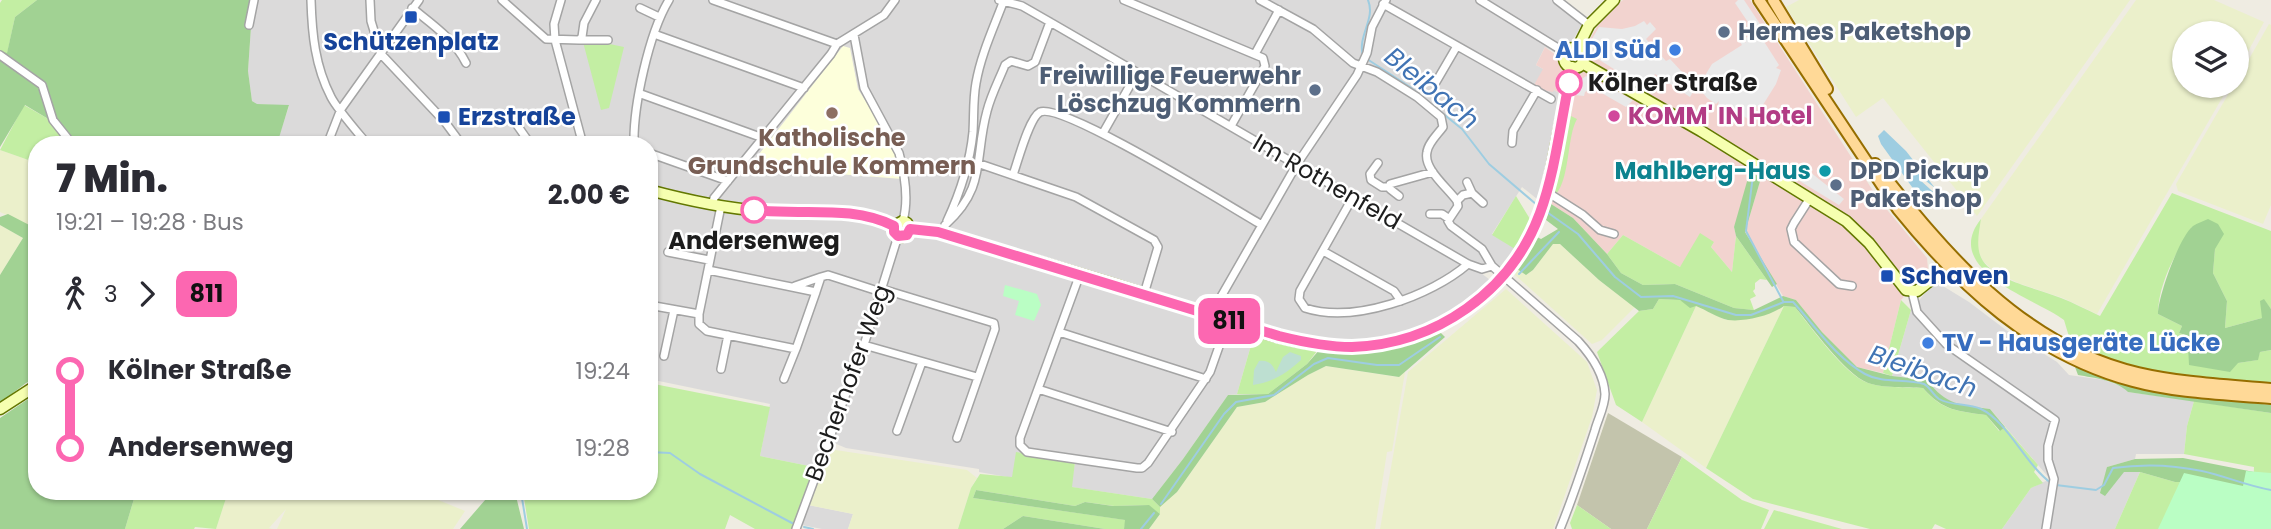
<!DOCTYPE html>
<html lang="de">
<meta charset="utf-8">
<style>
:root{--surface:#fff;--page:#f2f2f3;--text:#2b2b33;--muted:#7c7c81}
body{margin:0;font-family:Poppins,sans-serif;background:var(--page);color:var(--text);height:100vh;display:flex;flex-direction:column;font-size:26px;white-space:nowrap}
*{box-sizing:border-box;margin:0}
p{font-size:23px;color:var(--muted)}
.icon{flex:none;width:38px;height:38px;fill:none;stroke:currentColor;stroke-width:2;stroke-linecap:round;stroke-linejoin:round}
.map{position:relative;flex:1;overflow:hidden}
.panel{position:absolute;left:28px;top:136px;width:630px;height:364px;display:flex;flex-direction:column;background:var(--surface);border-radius:28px;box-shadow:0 2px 5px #0004}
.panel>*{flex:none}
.badge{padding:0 14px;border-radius:10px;font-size:24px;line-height:46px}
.tools{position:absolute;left:2172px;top:21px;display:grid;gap:14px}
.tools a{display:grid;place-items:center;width:77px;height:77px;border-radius:50%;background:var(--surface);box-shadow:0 2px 5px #0004;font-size:35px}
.map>.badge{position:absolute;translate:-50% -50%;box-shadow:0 0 0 4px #fff}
.legs{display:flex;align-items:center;gap:10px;height:77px;padding:0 28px;font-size:23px}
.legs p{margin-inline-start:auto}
.headline{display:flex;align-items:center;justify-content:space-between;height:119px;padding:0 28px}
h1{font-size:38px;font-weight:800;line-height:52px}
ul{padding:0 28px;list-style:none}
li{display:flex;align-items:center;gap:24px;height:77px;font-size:26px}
li i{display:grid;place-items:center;width:10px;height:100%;margin:0 9px;background:currentColor}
li i::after{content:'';width:18px;height:18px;margin:-9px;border:5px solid;border-radius:50%;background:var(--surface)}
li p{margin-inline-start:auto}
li:first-child i{background:linear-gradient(#0000 50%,currentColor 0)}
li:last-child i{background:linear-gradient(currentColor 50%,#0000 0)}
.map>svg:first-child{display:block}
.residential{fill:#dbdada}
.commercial{fill:#f2d3cf}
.education{fill:#fdffdb}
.construction{fill:#c3c4ac}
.farmland{fill:#ebf0cb}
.grass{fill:#c3eea3}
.forest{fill:#a1d293}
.wetland{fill:#bddfd1}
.park{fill:#bafec4}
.parking{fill:#e9e9e9}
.water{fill:#9ecde1}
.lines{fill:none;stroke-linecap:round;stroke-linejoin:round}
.stream{stroke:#9ecde1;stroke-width:2}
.street-casing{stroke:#a4a4a4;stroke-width:10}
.secondary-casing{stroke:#637800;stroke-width:13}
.primary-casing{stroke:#966e00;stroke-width:14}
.street{stroke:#fff;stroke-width:7}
.secondary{stroke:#f6ffb0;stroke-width:10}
.primary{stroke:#ffd997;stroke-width:10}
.line-1-casing{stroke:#fff;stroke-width:16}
.line-1{stroke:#fc67b1;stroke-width:10}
.transit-dot{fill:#1a4fb4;stroke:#fff;stroke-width:2.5}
.service-dot{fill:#5c6f8a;stroke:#fff;stroke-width:2.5}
.shop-dot{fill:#3f7fe0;stroke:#fff;stroke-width:2.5}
.stop-1-dot{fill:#fff;stroke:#fc67b1;stroke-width:3.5}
.education-dot{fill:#8d6e63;stroke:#fff;stroke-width:2.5}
.hotel-dot{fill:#d1479c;stroke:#fff;stroke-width:2.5}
.culture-dot{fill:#0f9aa8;stroke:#fff;stroke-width:2.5}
.labels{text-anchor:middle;stroke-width:5;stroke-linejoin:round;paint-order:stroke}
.service-label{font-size:24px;font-weight:bold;fill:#4e5e75;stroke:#fff;text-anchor:start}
.transit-label{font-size:24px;font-weight:bold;fill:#164399;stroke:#fff;text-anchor:start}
.shop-label{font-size:24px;font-weight:bold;fill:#366cbe;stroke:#fff;text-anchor:end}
.stop-label{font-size:24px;font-weight:bold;fill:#1d1d1d;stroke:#fff;text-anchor:start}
.hotel-label{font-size:24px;font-weight:bold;fill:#b23c85;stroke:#fff;text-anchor:start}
.education-label{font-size:24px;font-weight:bold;fill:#785e54;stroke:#fff}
.culture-label{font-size:24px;font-weight:bold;fill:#0d838f;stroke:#fff;text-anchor:end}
.street-label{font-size:24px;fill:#1d1d1d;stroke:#fff}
.water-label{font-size:26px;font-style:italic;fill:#4174b4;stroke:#fff}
</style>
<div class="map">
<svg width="2271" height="529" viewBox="0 0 2271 529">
<rect width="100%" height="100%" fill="#efece2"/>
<path class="residential" d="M252 0H1561L1585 19 1570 45 1559 55 1545 47 1536 65 1543 69 1542 90H1554L1559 93 1543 181 1537 199 1522 187 1492 234 1516 249 1499 268 1487 267 1481 273 1490 280V284L1461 308 1428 327 1392 338 1349 343 1326 341 1248 323 1243 332 1254 335 1237 394 1228 395 1183 459 1152 499 1071 487 1075 462 1017 453 1013 478 979 472V469L846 448 834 443 821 445 814 467 760 456 770 404 649 379V145H286L277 142 289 106 256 104 252 101 248 71 251 27 246 28Z
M1938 283 1969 302 2006 330 2057 362 2069 375 2104 380 2126 388 2128 392 2194 401 2187 426 2184 454H2136L2135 459 2107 467 2124 472H2140L2115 529H2002L2031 488 2050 479 1990 409 1956 404 1940 397 1927 380 1892 376 1911 310 1930 287Z
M808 505 853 514 848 529H822L802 525Z"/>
<path class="commercial" d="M1623 0H1750L1879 200 1927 258 1928 269 1901 300 1883 373 1857 367 1822 332 1796 300 1783 296 1745 232 1761 178 1734 227 1736 236 1732 272 1711 247 1714 242 1680 267 1623 235 1607 254 1573 218 1551 204 1578 76 1589 67 1586 46 1603 16Z
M1545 47 1560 58 1564 74 1559 93 1554 90 1553 92 1542 90 1534 85 1543 69 1536 65Z"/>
<path class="education" d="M843 46 850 48 858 89 889 139 898 160 902 179 749 167Z"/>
<path class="construction" d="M1608 413 1682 457 1647 529H1611L1577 505Z"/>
<path class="farmland" d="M1799 0H2130L1977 216 1883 98 1856 117 1786 7Z
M2136 0H2214L2264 22 2237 72 2236 33H2184V86H2229L2097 314 2063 298 2018 283 1994 271 1983 261 1978 250V234L1981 219Z
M2269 24 2271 25V205L2263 224 2178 191 2176 184 2233 86H2236L2237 80Z
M0 150 37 163V229L0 212Z
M0 225 23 238 0 275Z
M1553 244H1560L1599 280 1635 307 1602 340 1592 344 1515 275 1517 269 1526 275 1533 270Z
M1506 289 1587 362 1597 390 1592 417 1553 529H1380L1408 372Z
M1696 306 1726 320 1777 310 1784 306 1706 468 1642 422Z
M1326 366 1398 377 1405 372 1392 451 1387 452 1375 529H1149L1160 514V507L1177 492 1237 407 1265 402 1308 375Z
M829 449 967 470 977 478 971 488 958 529H848L853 514 808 505Z
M228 492H419L465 511 453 529H277L286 509 269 528 273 529H216Z"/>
<path class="grass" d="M2 0H37L15 17 7 54 0 51V3Z
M583 42H600L624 47 609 108 601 110Z
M24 105 50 120 67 142 68 145H37V163L0 150Z
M1570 105H1572L1571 116 1577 119C1567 136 1570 178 1556 194L1553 190Z
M2172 193 2271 231V309L2264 300 2262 318 2225 328 2227 301 2213 273 2215 248 2192 227C2176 252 2158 284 2158 314L2182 326 2179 333 2201 340V345L2238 363 2257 360 2260 352 2271 350V385C2202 378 2131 375 2070 340L2064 320C2036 299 1940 270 1981 219 1979 232 1975 249 1983 261 1997 281 2039 289 2061 298 2074 303 2087 310 2100 316Z
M1516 196 1530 219 1531 228 1503 269 1499 268 1515 249 1492 235Z
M1700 233 1714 242 1711 247 1732 272 1736 236 1767 280 1760 279 1755 283V289L1753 291 1756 296 1750 299 1754 310 1734 308 1675 284 1643 285 1621 273 1607 254 1623 235 1680 267Z
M1659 299 1680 300 1696 306 1642 422 1616 405 1597 352 1639 311 1653 309Z
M1901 300 1911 310 1892 376 1883 373Z
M1784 306 1795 307C1810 326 1845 375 1868 383 1881 388 1908 387 1923 388 1942 411 1958 411 1986 415L1999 431 2005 427 2038 465 2034 472 2043 483 2031 488 2002 529H1946L1935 524 1932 529H1870L1753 499 1706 468Z
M1254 335 1317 351 1307 364 1268 394H1237Z
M649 383 770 407 760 456 814 467 792 529H755L730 515 725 529H529L523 492H649Z
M2194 401 2271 413V492L2253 490 2254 467 2184 454 2187 426Z
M1016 452 1075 462 1072 487 1152 499 1160 507V514L1148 505 1114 506 1085 502 1075 506 976 490 973 498 1126 520 1124 529H1105L1023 516 1003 529H958L971 488 980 474 1012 477Z
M1682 457 1742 500 1769 510 1761 529H1647Z
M2140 472 2175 482H2205L2250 529H2115Z
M136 492H228L216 529 195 527 194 529H125Z
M1577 505 1611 529H1572L1570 523Z
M1774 510 1842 529H1764Z"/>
<path class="forest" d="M37 0H252L246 28 251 27 248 71 252 101 257 104 289 105 278 141 286 145H68L67 142 50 120 25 105 0 147V51L7 53 15 17Z
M1750 171 1761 178 1745 232 1777 284 1772 287 1736 236 1734 227Z
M1551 204 1573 218 1607 254 1621 273 1643 285 1675 284 1734 308 1754 310 1783 296 1796 300 1822 332 1857 367 1892 376 1927 380C1947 406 1959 404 1990 409L2005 427 2000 431 1986 415C1958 411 1943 411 1923 388 1908 387 1881 388 1868 383 1845 374 1811 326 1795 307L1784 306C1770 316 1745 322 1728 320 1718 318 1706 310 1696 306L1690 308 1680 300 1659 299 1653 309 1639 311 1599 280 1560 244H1553L1533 270 1526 275 1517 269 1537 237 1541 239 1558 229 1546 220Z
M8 214 37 229V378L26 383 0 403V275L23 238 0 225V217Z
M2208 219 2218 224 2224 234 2215 249 2213 273 2227 301 2225 328 2262 318 2260 301 2264 299 2271 309V350L2260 352 2258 360 2238 363 2230 372 2189 365 2188 346 2201 345V340L2179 333 2182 326 2158 314C2158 297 2179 237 2193 226 2197 223 2204 221 2208 219Z
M1440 332 1445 337 1399 377 1326 366 1308 375 1265 402 1237 407 1177 492 1160 507 1152 499 1183 459 1228 395 1268 394 1307 364 1321 348C1366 353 1398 351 1440 332Z
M2075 367 2138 387 2195 397 2271 405V413L2128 392C2116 380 2094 378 2078 375Z
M37 393V492H136L125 529H0V418Z
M2183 458 2254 472 2271 500 2205 482H2175L2140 472H2124L2105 496 2100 493 2107 467 2135 459Z
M976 490 1075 506 1085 502 1113 506 1149 505 1160 514 1149 529H1124L1125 520 973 498Z
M492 492H515L524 529H460Z
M1023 516 1105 529H1003Z"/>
<path class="wetland" d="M1290 352 1301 356V360C1287 373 1273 382 1253 385L1254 370 1259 361C1269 360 1272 364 1276 372L1283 357Z"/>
<path class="park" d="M1005 285 1037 294 1041 305 1034 321 1015 315 1019 301 1003 296Z
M2246 471 2271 473V529H2158L2184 473 2243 486Z"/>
<path class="parking" d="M1738 0H1744L1766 33 1763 40 1779 65 1776 68 1781 70 1776 84 1761 108 1756 106 1748 119 1730 107 1727 111 1718 105 1719 101 1716 104 1707 98 1698 87 1712 64 1742 45 1740 42 1743 40 1746 43 1744 39 1755 32 1757 36 1759 34 1757 29 1754 31 1735 3Z
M1644 21 1647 25 1650 22 1656 29 1646 39 1666 61 1670 59 1696 87 1690 97 1655 74 1646 89 1593 56 1589 44 1599 27 1622 29 1635 26Z
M1586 76 1618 92 1633 100 1626 107 1593 88 1585 92 1584 96 1575 95 1577 83Z
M1805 168 1844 199 1839 205 1798 180Z"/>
<path class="water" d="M1884 130 1906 151 1935 188 1922 178 1920 180 1940 198 1931 207 1925 205 1881 144 1878 136Z"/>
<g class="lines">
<path class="stream" d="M1363 56C1357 36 1376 19 1368 0
M1367 59 1410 87 1462 129 1489 164 1537 205
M1753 175 1746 231 1783 301
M1544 210 1578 234 1615 277 1641 297 1673 296 1736 315H1751L1784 302H1793C1815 326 1836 358 1865 374 1883 384 1905 378 1924 384 1930 387 1933 395 1939 399 1951 406 1968 403 1981 409 2007 421 2026 465 2051 483
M1519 274 1559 232
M649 452 670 453 700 474 792 523
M2056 485 2096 490 2104 485 2113 468C2141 464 2174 465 2202 471 2225 476 2247 486 2271 490
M521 492 527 529
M1161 504 1224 414 1236 402 1274 395 1314 364 1328 358 1377 365H1399L1440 337
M804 527 813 529
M1141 529 1154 513"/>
<g class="street-casing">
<path id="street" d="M311 0C312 34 315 66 331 97 337 109 359 134 368 145
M370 0 371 21 381 54 445 122 462 145
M502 0 546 39 579 40 582 37 584 23 596 0
M561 0 554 24 555 40 583 145
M713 0 837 44
M999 0 1022 6 1050 22 1468 264 1482 269 1492 266 1578 341C1590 354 1604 374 1605 394 1605 406 1598 419 1595 430 1584 464 1573 497 1560 529
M1124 0 1263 58 1265 66 1231 126
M1260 0 1313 29 1353 63 1377 72 1417 97 1441 117 1443 127C1438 134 1428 143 1427 152 1423 169 1448 188 1457 201L1458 206 1448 221 1451 226 1482 249 1492 266
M1480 0 1566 53
M1557 0 1589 25
M1383 4 1551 99
M412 8C433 25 454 39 466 63
M640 8 659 17
M249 25 254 0
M654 34 804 88
M854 35 864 88 899 153C905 175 909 199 903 221
M579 40H608
M1255 54 1279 10
M0 55 42 85 53 120 73 145
M1436 82 1457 46
M641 94 763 138
M517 125 531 145
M1103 133 1137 73
M1512 143 1513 131 1537 90
M327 145 341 109 419 0
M634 145C633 106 649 33 669 0
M649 153 728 181
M1378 163 1370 174 1371 180 1382 187H1389
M980 164 1076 197 1154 240 1158 247 1144 294
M1013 175C1018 161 1029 118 1040 112 1063 102 1232 208 1262 225
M1467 182 1472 193
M1547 192 1583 215 1600 230 1614 234
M1399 196 1390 189V184L1433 172
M1353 197 1300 291 1299 299 1305 308C1354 324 1431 296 1468 264
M1810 198 1794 223 1791 229 1794 242 1839 284 1852 286
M1457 201 1463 195 1472 193 1483 203
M712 205 714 198 831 54 837 44 884 15 895 0
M1430 214H1442L1448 218
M947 221C960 193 970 163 973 132 974 116 973 99 976 83 981 54 994 27 1004 0
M945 225C987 188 974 158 987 111 991 95 999 80 1005 65L1011 61 1028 66 1035 62 1050 22
M1323 251 1394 291 1401 301
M668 252 709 260
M708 270 816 292 821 277 828 275 881 292
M1080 274 1020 438V445L1027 452 1137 468H1142L1148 463 1210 372 1228 321
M795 286 821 277
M882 289 994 323 995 329 957 438
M1912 292 1917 312 1946 344 2055 420 2048 446V460L2054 479 2046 529
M649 305 699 314 721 206
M699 314V324L707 331 796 349 816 292
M1210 316 1297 164 1357 75 1367 53 1372 27 1386 0
M1059 332 1206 379
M864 345 977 377
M664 356 674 310
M721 369 728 335
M784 379 796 349
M1038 389 1172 432
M897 431 922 362
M796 529 864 345 898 236"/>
</g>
<g class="secondary-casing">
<path id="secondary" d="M1564 58a10 10 0 1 1 20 0a10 10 0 1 1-20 0Z
M1577 49 1589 25 1614 0
M1582 63 1701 131 1846 221 1869 243 1906 290 1917 291C1937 276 1935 271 1960 279
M649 190C686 200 723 208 761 211 806 214 853 205 894 226L896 234 902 237 907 235 910 229
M894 226 903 221 907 223 910 229
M910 229 938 232C1007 253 1077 272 1145 294 1207 314 1285 347 1350 347 1426 347 1494 303 1530 236 1545 208 1550 176 1556 145 1561 119 1567 93 1572 67
M0 409 37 385"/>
</g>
<g class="primary-casing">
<path id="primary" d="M1759 0 1898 209C1961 287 2033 354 2133 381 2177 393 2225 394 2271 398
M1773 0 1827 89
M1875 164C1945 254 2022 346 2138 373 2181 383 2227 385 2271 389"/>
</g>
<use href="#street" class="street"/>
<use href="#secondary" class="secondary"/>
<use href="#primary" class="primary"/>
</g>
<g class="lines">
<g class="line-1-casing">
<path id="line-1" d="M754 210C800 216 851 204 894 226V232L898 236 907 235 910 229 938 232 1279 336C1303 342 1328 347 1352 347 1436 344 1511 292 1540 213 1555 172 1560 126 1569 83"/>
</g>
<use href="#line-1" class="line-1"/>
</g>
<g class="transit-dot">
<rect x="404" y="10" width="14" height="14" rx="3.5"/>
<rect x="437" y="110" width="14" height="14" rx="3.5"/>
<rect x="1880" y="269" width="14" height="14" rx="3.5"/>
</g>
<g class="service-dot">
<circle cx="1724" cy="32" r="7"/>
<circle cx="1315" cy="90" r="7"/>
<circle cx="1836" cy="185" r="7"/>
</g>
<g class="shop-dot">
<circle cx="1675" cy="50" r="7"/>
<circle cx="1928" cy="343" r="7"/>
</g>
<g class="stop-1-dot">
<circle cx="1569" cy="83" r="12"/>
<circle cx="754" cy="210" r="12"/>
</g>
<circle class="education-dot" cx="832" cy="113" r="7"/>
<circle class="hotel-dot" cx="1614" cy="116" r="7"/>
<circle class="culture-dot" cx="1825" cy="171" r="7"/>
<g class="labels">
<g class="service-label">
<text x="1738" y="40">Hermes Paketshop</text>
<text x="1301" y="84" text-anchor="end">Freiwillige Feuerwehr<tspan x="1301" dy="28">Löschzug Kommern</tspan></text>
<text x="1850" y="179">DPD Pickup<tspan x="1850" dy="28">Paketshop</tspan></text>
</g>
<g class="transit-label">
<text x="411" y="50" text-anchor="middle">Schützenplatz</text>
<text x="458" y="125">Erzstraße</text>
<text x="1901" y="284">Schaven</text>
</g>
<g class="shop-label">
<text x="1661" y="58">ALDI Süd</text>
<text x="1942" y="351" text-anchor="start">TV - Hausgeräte Lücke</text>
</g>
<g class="stop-label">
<text x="1588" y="91">Kölner Straße</text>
<text x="754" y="249" text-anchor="middle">Andersenweg</text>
</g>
<g class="hotel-label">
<text x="1628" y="124">KOMM' IN Hotel</text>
</g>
<g class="education-label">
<text x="832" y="146">Katholische<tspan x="832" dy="28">Grundschule Kommern</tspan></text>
</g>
<g class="culture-label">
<text x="1811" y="179">Mahlberg-Haus</text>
</g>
<g class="street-label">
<text transform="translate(1327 182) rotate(30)" y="8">Im Rothenfeld</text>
<text transform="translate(848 383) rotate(-70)" y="8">Becherhofer Weg</text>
</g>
<g class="water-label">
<text transform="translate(1432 88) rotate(39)" y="9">Bleibach</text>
<text transform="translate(1923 371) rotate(19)" y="9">Bleibach</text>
</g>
</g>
</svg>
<div class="tools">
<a><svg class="icon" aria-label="layers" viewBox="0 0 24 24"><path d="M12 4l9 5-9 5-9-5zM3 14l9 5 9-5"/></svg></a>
</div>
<b class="badge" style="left:1229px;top:321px;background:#fc67b1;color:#111">811</b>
<section class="panel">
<div class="headline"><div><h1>7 Min.</h1><p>19:21 – 19:28 · Bus</p></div><b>2.00 €</b></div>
<div class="legs"><svg class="icon" aria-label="walk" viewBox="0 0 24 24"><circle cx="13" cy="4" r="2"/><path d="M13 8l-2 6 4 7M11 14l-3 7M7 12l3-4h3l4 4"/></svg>3<svg class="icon" aria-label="forward" viewBox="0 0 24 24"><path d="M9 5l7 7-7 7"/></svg><b class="badge" style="background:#fc67b1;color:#111">811</b></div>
<ul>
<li><i style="color:#fc67b1"></i><b>Kölner Straße</b><p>19:24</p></li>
<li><i style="color:#fc67b1"></i><b>Andersenweg</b><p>19:28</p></li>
</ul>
</section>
</div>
